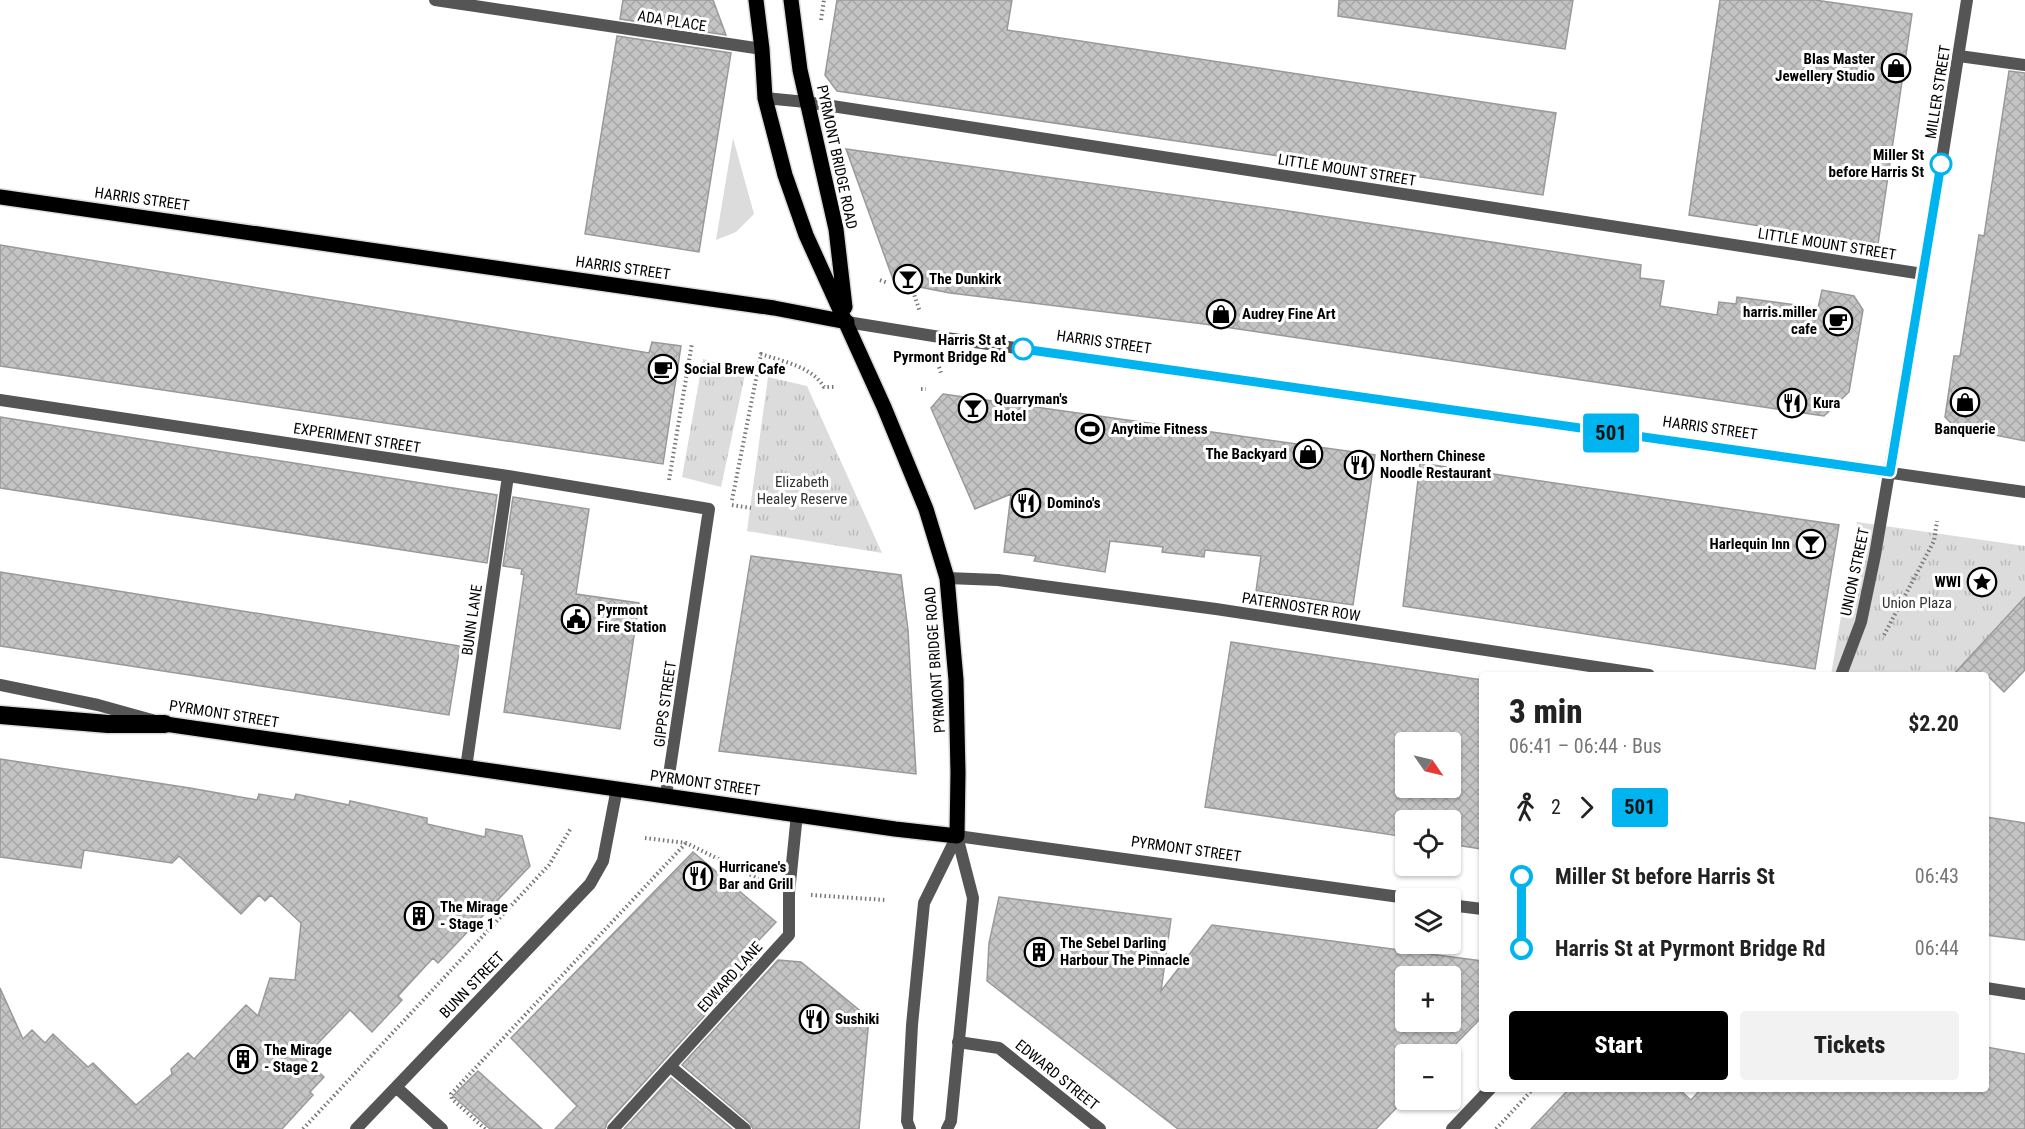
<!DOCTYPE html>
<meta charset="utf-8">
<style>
:root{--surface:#fff;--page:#f2f2f2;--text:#222;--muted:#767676;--accent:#000}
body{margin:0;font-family:"Roboto Condensed",sans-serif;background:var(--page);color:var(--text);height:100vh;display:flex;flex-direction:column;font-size:22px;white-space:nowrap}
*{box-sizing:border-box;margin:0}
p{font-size:20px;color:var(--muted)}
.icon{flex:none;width:33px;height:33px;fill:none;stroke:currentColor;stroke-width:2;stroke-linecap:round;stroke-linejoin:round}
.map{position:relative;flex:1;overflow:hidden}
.sheet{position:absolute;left:1479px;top:672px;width:510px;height:420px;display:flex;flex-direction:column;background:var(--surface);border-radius:6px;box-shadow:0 2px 4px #0004}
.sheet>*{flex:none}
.badge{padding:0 12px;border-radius:4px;font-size:21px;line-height:39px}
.needle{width:39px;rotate:124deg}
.controls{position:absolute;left:1395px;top:732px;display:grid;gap:12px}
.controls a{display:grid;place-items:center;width:66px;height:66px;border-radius:6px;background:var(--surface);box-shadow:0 2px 4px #0004;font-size:30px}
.map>.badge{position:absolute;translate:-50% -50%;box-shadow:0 0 0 3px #fff}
.legs{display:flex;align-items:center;gap:9px;height:66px;padding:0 30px;font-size:20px}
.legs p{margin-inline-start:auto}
.headline{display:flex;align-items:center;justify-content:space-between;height:102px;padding:0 30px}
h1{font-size:33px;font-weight:800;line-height:45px}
.button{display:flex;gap:12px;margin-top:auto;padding:12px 30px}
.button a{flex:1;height:69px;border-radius:6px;background:var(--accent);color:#fff;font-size:24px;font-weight:800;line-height:69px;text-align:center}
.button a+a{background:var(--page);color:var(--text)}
ul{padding:0 30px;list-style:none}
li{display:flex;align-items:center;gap:21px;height:72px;font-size:22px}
li i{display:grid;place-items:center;width:9px;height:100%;margin:0 8px;background:currentColor}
li i::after{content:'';width:15px;height:15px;margin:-8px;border:4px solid;border-radius:50%;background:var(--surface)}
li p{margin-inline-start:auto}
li:first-child i{background:linear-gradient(#0000 50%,currentColor 0)}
li:last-child i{background:linear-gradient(currentColor 50%,#0000 0)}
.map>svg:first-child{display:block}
.grass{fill:#dcdcdc}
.park{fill:url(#park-tufts)}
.building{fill:url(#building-cross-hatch);stroke:#999;stroke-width:1.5;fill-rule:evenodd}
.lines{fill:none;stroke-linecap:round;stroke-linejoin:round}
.primary-casing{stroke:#dbdbdb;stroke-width:18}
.motorway-casing{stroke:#dbdbdb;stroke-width:21}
.path{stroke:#777;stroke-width:4;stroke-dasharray:1.5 3;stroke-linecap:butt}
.service{stroke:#555;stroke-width:12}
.minor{stroke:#555;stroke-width:12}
.tertiary{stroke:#555;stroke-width:12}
.primary{stroke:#000;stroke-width:15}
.motorway{stroke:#000;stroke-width:18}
.line-1-casing{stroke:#fff;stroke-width:14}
.line-1{stroke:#00b5ef;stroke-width:9}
.stop-1-dot{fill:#fff;stroke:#00b5ef;stroke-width:3}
.labels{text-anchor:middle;stroke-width:6;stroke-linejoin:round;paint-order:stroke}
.street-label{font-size:15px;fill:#000;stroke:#fff}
.poi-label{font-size:15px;font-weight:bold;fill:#000;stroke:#fff;text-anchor:start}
.stop-label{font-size:15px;font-weight:bold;fill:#000;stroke:#fff;text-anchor:end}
.park-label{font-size:15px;fill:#333;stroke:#fff}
</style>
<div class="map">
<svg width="2025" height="1129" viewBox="0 0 2025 1129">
<defs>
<pattern id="park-tufts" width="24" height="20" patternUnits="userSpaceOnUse" patternTransform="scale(1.5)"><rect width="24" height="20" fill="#dcdcdc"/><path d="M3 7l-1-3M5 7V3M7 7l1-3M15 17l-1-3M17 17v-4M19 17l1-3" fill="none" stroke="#bbb"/></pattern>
<pattern id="building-cross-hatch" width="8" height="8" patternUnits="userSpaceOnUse" patternTransform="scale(1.5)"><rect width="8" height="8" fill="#c4c4c4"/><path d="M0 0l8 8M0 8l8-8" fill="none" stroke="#a7a7a7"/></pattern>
</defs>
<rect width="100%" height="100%" fill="#fff"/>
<path class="grass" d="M733 138 754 214 736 232 716 240Z"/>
<path class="park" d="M703 359 746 370 721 487 682 477Z
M768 377 807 386 882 553 747 531Z
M1857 522 2025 546V597L1953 675H1831Z"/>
<path class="building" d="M623 0H713L726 35 620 19Z
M837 0H1012L1007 30 1556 113 1543 195 837 91 825 75Z
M1339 0H1573L1565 49 1338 16Z
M1720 0H1815L1912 14 1878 244 1689 215Z
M617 36 731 53 699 252 585 234Z
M2009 71 2025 73V441L1955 427 1945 417 1954 356H1960L1979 235 1984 236Z
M846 149 1282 210 1641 265 1640 278 1664 281 1660 306 1717 315 1719 302 1736 304 1737 297 1818 308 1822 290 1854 296 1863 310 1849 392 1824 416 1204 324 950 293 894 282Z
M0 245 649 353 652 342 681 346 663 464 0 366Z
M943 394 1375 455 1353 605 1256 591 1261 556 1205 550 1204 557 1162 552 1163 547 1110 541 1105 572 1034 561 1036 556 1004 552 1011 494 975 509 931 408Z
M0 417 497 495 487 563 0 488Z
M1420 463 1839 525 1815 669 1403 606Z
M513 497 589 509 576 594 639 603 620 729 504 712 524 575 521 574 522 569 503 566Z
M751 556 901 575 908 630 916 774 719 751Z
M0 572 460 646 449 715 0 646Z
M2025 597V670L2004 692 1987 675H1953Z
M1231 642 1482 680V849L1450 844V820H1406V837L1205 807ZM1406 742H1450V788H1406Z
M0 759 190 788 257 800 259 794 294 800 296 794 349 805 350 801 427 818V824L485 837 486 829 522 836 530 866 438 963 433 958 398 996 402 1000 372 1032 350 1010 323 1038 304 1058 324 1077 310 1092 313 1095 282 1129H0V988L23 1039 32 1030 45 1043 53 1034 88 1067 93 1063 136 1105 172 1074 171 1069 188 1053 194 1059 246 1005 258 1016 270 978 295 980 301 923 271 895 265 901 259 895 241 914 179 856 172 863 84 850 81 868 0 857Z
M1986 817 2025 823V940L1986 935Z
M693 852 776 922 744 956 757 958 607 1123 605 1129H555L577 1106 511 1038Z
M999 897 1171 919 1161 991 1212 925 1482 961V1017L1446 1054H1406V1098L1376 1129H1178L987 981 989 943ZM1406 976H1450V1022H1406Z
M778 960 801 962 869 1018 859 1129H753L750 1123 682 1065Z
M1986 1047 2025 1054V1129H1531L1569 1089H1679L1691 1100 1701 1089H1986Z
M478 1071 542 1129H490L453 1096Z
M671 1078 732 1129H624Z"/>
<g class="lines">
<g class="primary-casing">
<path id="primary" d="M791 0 800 70 836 229 845 307
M0 197 774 308 847 322
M165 724 895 829 957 836 958 773 956 680 947 578 926 509 884 407 806 235 785 175 765 98 762 49 756 0"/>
</g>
<g class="motorway-casing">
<path id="motorway" d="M0 715 108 724H165"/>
</g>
<path class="path" d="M821 20 824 0
M880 280 888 283
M913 291 920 312
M939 367 941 373
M921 389H926
M669 480 692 343
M732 500 761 354C784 362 811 366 824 387H835
M732 505 751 508
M1884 635 1934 541 1937 521
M645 838 686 843 767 883
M811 895 885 900
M303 1129 549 865 571 828
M485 1129 452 1099 451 1094 686 843
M1496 1129 1533 1089"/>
<path class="service" d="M671 1067 745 1129"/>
<path class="minor" d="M435 0 762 49
M1959 56 2025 65
M765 98 806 102 1923 274
M847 322 946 338 2025 492
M0 400 508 476 709 509 666 795
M947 578 998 580 1216 609 1649 675
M1841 675 1861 622 1875 555 1931 228 1967 0
M0 685 98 705 152 720
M466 768 508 476
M957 836 1407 898
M1450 905 1482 909
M1986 988 2025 994
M958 1042 999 1048 1100 1129
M396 1087 442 1129
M356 1129 590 884 603 861 617 788
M613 1129 789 935V893L797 814
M1452 1129 1490 1089"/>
<path class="tertiary" d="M910 1129 907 1121 912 1025 924 903 957 836
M947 1129 951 1121 973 898 957 836"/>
<use href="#primary" class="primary"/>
<use href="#motorway" class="motorway"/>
</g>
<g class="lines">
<g class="line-1-casing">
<path id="line-1" d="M1023 349 1890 472 1941 164"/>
</g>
<use href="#line-1" class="line-1"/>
</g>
<defs>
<g id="shop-ring" transform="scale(1.5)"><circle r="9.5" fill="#fff" stroke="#000" stroke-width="1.5"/><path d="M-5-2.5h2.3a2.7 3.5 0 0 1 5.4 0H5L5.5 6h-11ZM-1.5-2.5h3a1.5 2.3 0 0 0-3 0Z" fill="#000"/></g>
<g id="bar-ring" transform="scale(1.5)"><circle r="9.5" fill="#fff" stroke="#000" stroke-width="1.5"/><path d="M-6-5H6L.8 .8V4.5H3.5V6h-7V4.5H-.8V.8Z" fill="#000"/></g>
<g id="cafe-ring" transform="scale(1.5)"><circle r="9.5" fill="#fff" stroke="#000" stroke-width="1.5"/><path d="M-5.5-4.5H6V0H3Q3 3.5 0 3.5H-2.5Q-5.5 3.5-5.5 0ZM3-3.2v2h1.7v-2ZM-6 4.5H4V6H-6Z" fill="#000"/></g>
<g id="restaurant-ring" transform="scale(1.5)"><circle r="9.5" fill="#fff" stroke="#000" stroke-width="1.5"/><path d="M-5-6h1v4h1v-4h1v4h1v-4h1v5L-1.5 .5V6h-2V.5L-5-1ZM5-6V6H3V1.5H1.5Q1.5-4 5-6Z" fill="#000"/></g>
<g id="stadium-ring" transform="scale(1.5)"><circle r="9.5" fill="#fff" stroke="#000" stroke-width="1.5"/><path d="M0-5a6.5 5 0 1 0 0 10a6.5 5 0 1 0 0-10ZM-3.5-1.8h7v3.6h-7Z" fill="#000"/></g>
<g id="sight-ring" transform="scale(1.5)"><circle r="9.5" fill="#fff" stroke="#000" stroke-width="1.5"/><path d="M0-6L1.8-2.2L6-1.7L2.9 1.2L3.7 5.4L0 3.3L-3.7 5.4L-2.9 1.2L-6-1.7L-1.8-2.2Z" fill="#000"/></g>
<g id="civic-ring" transform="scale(1.5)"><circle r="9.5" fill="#fff" stroke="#000" stroke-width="1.5"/><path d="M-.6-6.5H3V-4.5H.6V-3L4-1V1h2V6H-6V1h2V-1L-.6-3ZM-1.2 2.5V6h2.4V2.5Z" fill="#000"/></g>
<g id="building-ring" transform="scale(1.5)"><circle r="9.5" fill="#fff" stroke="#000" stroke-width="1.5"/><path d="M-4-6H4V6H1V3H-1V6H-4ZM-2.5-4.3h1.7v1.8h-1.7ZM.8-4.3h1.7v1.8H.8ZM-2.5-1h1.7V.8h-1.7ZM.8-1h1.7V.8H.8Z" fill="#000"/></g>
</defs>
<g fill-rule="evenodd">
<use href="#shop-ring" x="1896" y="68"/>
<use href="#bar-ring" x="908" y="279"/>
<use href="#shop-ring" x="1221" y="314"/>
<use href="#cafe-ring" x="1838" y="321"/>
<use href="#cafe-ring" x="663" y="369"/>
<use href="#shop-ring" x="1965" y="402"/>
<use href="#restaurant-ring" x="1792" y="403"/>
<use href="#bar-ring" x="973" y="408"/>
<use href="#stadium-ring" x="1090" y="429"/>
<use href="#shop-ring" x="1308" y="454"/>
<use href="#restaurant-ring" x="1359" y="465"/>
<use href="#restaurant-ring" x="1026" y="503"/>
<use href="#bar-ring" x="1811" y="544"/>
<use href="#sight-ring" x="1982" y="582"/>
<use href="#civic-ring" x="576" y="619"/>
<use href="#restaurant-ring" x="698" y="876"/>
<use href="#building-ring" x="419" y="916"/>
<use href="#building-ring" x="1039" y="952"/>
<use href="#restaurant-ring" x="814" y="1019"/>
<use href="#building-ring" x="243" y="1059"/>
</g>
<g class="stop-1-dot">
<circle cx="1941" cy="164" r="10"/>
<circle cx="1023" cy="349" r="10"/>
</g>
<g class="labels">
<g class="street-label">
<text transform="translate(672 21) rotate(9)" y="5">ADA PLACE</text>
<text transform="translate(1938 92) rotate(-81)" y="5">MILLER STREET</text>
<text transform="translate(837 157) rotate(78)" y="5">PYRMONT BRIDGE ROAD</text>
<text transform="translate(1347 170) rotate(9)" y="5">LITTLE MOUNT STREET</text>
<text transform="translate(142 199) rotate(8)" y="5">HARRIS STREET</text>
<text transform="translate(1827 244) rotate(9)" y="5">LITTLE MOUNT STREET</text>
<text transform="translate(623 268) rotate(8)" y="5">HARRIS STREET</text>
<text transform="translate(1104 342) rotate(8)" y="5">HARRIS STREET</text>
<text transform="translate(1710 428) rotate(8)" y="5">HARRIS STREET</text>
<text transform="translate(357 438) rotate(9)" y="5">EXPERIMENT STREET</text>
<text transform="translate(1855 572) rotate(-78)" y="5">UNION STREET</text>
<text transform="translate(1301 607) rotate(9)" y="5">PATERNOSTER ROW</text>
<text transform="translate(472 620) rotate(-82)" y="5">BUNN LANE</text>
<text transform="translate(935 660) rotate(-94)" y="5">PYRMONT BRIDGE ROAD</text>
<text transform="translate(665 704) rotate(-82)" y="5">GIPPS STREET</text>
<text transform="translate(224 714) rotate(9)" y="5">PYRMONT STREET</text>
<text transform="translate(705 783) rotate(8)" y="5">PYRMONT STREET</text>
<text transform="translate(1186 849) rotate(8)" y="5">PYRMONT STREET</text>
<text transform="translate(730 977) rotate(-48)" y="5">EDWARD LANE</text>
<text transform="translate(472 985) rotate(-46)" y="5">BUNN STREET</text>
<text transform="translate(1057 1075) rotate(39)" y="5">EDWARD STREET</text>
</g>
<g class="poi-label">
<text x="1875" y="64" text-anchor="end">Blas Master<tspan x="1875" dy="17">Jewellery Studio</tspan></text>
<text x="929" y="284">The Dunkirk</text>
<text x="1817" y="317" text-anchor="end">harris.miller<tspan x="1817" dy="17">cafe</tspan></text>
<text x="1242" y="319">Audrey Fine Art</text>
<text x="684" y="374">Social Brew Cafe</text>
<text x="994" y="404">Quarryman's<tspan x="994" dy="17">Hotel</tspan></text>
<text x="1813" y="408">Kura</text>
<text x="1111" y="434">Anytime Fitness</text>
<text x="1965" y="434" text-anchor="middle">Banquerie</text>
<text x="1287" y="459" text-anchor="end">The Backyard</text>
<text x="1380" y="461">Northern Chinese<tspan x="1380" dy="17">Noodle Restaurant</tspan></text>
<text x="1047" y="508">Domino's</text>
<text x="1790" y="549" text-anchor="end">Harlequin Inn</text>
<text x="1961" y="587" text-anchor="end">WWI</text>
<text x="597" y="615">Pyrmont<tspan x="597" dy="17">Fire Station</tspan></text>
<text x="719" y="872">Hurricane's<tspan x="719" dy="17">Bar and Grill</tspan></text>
<text x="440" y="912">The Mirage<tspan x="440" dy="17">- Stage 1</tspan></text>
<text x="1060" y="948">The Sebel Darling<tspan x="1060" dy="17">Harbour The Pinnacle</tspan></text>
<text x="835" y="1024">Sushiki</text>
<text x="264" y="1055">The Mirage<tspan x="264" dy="17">- Stage 2</tspan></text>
</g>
<g class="stop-label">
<text x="1924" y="160">Miller St<tspan x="1924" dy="17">before Harris St</tspan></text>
<text x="1006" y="345">Harris St at<tspan x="1006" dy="17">Pyrmont Bridge Rd</tspan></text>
</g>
<g class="park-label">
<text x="802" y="487">Elizabeth<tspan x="802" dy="17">Healey Reserve</tspan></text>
<text x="1917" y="608">Union Plaza</text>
</g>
</g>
</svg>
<div class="controls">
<a><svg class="needle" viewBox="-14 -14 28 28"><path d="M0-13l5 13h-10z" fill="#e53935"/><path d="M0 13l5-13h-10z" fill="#767676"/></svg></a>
<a><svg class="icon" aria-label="locate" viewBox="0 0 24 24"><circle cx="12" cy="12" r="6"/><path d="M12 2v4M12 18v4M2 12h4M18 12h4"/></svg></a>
<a><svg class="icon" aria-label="layers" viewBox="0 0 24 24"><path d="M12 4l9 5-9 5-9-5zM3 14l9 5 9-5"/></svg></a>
<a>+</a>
<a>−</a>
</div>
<b class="badge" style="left:1611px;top:433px;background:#00b5ef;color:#111">501</b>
<section class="sheet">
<div class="headline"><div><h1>3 min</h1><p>06:41 – 06:44 · Bus</p></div><b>$2.20</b></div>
<div class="legs"><svg class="icon" aria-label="walk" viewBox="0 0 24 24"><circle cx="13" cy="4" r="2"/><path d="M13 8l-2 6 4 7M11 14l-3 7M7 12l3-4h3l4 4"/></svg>2<svg class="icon" aria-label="forward" viewBox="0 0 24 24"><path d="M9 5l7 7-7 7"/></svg><b class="badge" style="background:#00b5ef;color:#111">501</b></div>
<ul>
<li><i style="color:#00b5ef"></i><b>Miller St before Harris St</b><p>06:43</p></li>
<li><i style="color:#00b5ef"></i><b>Harris St at Pyrmont Bridge Rd</b><p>06:44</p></li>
</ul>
<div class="button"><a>Start</a><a>Tickets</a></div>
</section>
</div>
